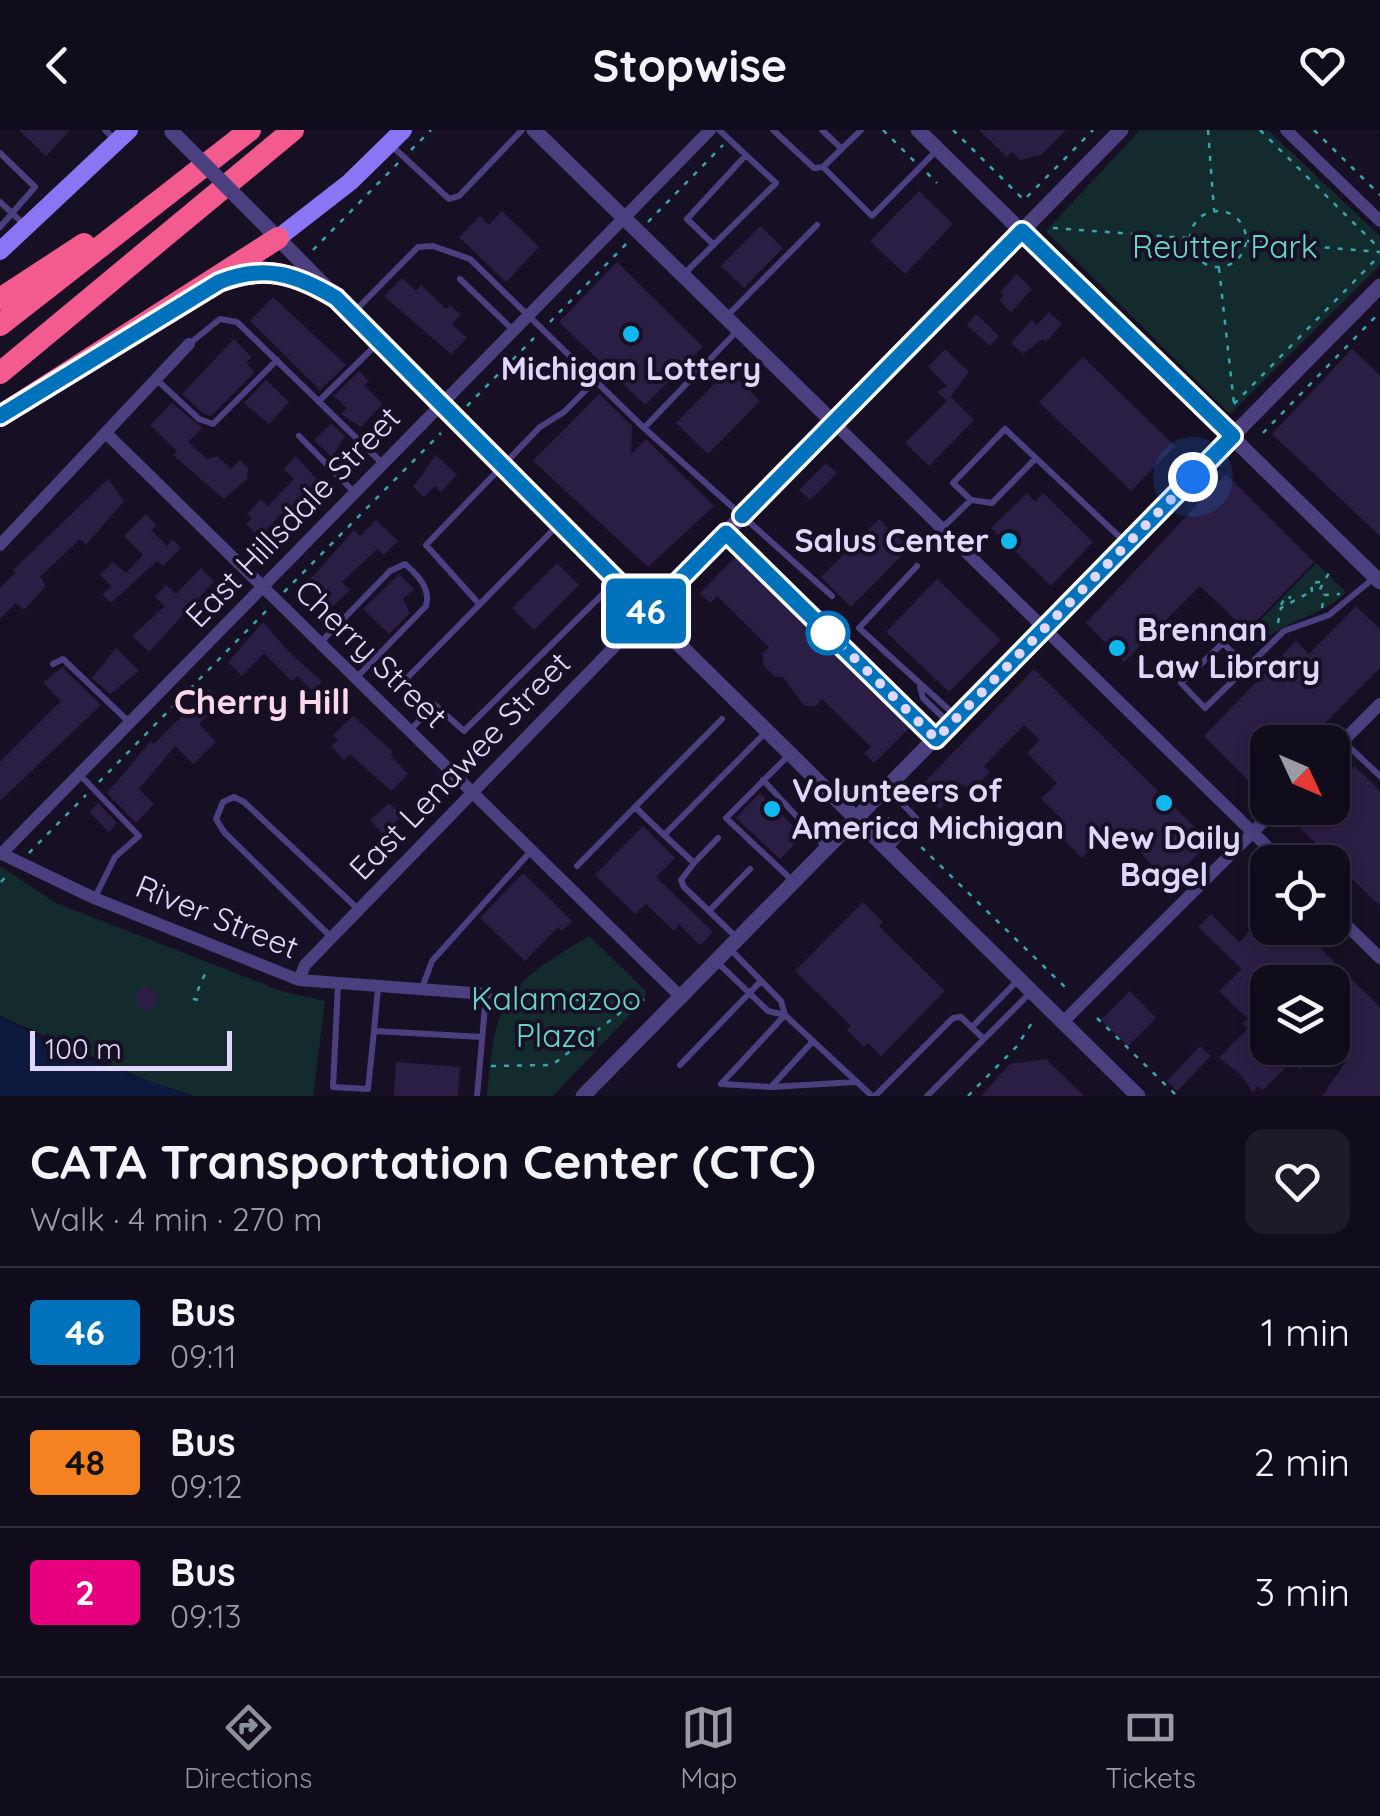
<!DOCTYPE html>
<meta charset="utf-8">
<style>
:root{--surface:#110c1b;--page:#1e1a28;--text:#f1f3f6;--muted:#9c9ba3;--line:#302c3a;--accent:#8c9099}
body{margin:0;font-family:Quicksand,sans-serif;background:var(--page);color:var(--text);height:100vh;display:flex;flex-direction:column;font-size:38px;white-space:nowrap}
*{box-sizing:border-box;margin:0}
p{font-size:32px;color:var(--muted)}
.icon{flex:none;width:55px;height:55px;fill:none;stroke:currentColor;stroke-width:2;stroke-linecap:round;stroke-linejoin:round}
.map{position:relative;height:966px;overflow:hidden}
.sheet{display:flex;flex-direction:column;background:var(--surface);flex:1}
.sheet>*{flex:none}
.badge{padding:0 20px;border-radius:8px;font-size:35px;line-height:65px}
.needle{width:65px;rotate:134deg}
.buttons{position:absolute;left:1250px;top:595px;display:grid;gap:20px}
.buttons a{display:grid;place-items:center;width:100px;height:100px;border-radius:20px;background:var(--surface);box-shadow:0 5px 15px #0003,0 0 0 2px var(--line);font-size:50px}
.scale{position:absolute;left:30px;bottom:25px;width:202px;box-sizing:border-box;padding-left:10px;border:5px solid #e0d7fc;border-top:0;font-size:28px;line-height:35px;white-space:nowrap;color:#e0d7fc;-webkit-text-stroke:8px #171024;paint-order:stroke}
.you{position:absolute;width:50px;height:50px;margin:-25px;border:8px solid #fff;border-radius:50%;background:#1a73e8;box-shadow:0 0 0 15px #1a73e833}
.map>.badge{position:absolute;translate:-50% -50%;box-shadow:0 0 0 5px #fff}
.round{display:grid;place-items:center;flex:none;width:105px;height:105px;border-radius:20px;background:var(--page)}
.overview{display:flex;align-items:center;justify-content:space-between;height:170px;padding:0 30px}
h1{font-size:48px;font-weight:800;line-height:75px}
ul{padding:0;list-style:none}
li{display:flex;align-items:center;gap:30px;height:130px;padding:0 30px;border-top:2px solid var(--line)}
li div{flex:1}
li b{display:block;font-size:38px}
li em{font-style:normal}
li .badge{min-width:110px;font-weight:700;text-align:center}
header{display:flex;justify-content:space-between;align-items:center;height:130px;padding:0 30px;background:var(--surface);font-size:45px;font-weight:800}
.tab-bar{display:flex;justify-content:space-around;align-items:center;height:140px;border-top:2px solid var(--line);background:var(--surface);font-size:28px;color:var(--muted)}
.tab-bar a{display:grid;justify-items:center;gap:5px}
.tab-bar .current{color:var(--accent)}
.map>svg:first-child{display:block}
.green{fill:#142b2e}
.water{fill:#0e1940}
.building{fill:#2b1e44}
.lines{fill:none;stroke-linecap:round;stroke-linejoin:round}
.path{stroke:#38a5af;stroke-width:2.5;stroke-dasharray:5 8;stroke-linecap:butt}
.service{stroke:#4b3f80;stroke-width:6}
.minor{stroke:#4b3f80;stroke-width:12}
.tertiary{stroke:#4b3f80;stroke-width:15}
.secondary{stroke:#8a75f5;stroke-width:18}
.motorway{stroke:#f35a8e;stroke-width:22}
.tertiary-bridge{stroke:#4b3f80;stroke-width:15}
.line-casing{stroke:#fff;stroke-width:22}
.line{stroke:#0072bc;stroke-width:15}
.walk{stroke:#e0d7fc;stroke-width:10;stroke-dasharray:0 18}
.poi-dot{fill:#11b8ee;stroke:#171024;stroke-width:4}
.stop-dot{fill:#fff;stroke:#0072bc;stroke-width:5}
.labels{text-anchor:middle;stroke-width:8;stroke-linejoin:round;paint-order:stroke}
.park-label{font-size:32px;fill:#67d7cb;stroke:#171024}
.poi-label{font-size:32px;font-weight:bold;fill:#e0d7fc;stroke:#171024}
.street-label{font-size:32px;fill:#e0d7fc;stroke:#171024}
.neighbourhood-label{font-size:35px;font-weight:bold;fill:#fcd8ea;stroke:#171024}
</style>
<header><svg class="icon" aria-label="back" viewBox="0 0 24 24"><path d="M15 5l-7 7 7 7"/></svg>Stopwise<svg class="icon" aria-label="heart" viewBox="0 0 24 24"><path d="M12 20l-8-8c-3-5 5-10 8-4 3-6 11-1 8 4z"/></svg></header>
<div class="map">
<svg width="1380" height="966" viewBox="0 0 1380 966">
<rect width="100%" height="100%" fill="#171024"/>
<path class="green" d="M1140 0H1268L1380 106V135L1230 284 1046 101Z
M1316 433 1346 462C1320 488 1284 490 1257 515L1246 505Z
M0 736 56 773 284 862 325 871 313 966H195L153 953 0 886Z
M589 806 646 861 644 870 553 966H487C496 864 504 858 589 806Z"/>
<path class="water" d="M0 887 69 923 191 966H0Z"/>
<path class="building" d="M19 0H70L46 26Z
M979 0H1066L1041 25 1020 30 1012 22 1007 27Z
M919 61 953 94 905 144 870 111Z
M502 81 539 117 506 152 459 107 480 86 489 95Z
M760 96 783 118 744 158 721 136Z
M617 132 703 217 645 275 559 192Z
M1017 144 1032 159 1011 182 999 170 1004 165 1000 162Z
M402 148 416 161 421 155 446 179 450 175 461 185 452 194 467 208 451 224 384 166Z
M273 167 346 235 320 260 250 191Z
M1049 182 1062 194 1046 212 1042 209 1023 224 1011 213 1032 190 1037 195Z
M976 184 999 206 990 216 967 195Z
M234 209 251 227 246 233 255 242 211 286 203 283 182 264Z
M945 219 969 242 947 271 937 262 947 256 928 237Z
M1352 219 1380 245V406L1272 304Z
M1083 227 1175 316 1131 361 1039 272Z
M720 232 760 271 708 324 676 293 717 251 709 243Z
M359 241 369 251 364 255 383 274 361 297 341 284 347 278 334 266Z
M266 250 289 272 269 294 244 273Z
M599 264 632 296 631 324 646 309 714 376 648 437 533 331Z
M951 267 974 290 929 336 905 313Z
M172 273 202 298 188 312 207 329 217 326 231 339 240 330 248 338 247 349 224 369 173 325 177 321 150 295Z
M331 294 345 306 332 327 314 310Z
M436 325 457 345 441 362 435 356 424 367 413 357Z
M296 326 320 353 289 386 284 381 264 402 260 398 255 403 246 394 252 388 247 384 261 369 268 376 294 349 284 339Z
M826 333 837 343 810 370 799 360Z
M1226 344 1314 432 1247 501 1200 456 1124 532 1086 493Z
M108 349 124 371 86 415 80 409 40 447 46 456 24 480 16 473 0 489V458L16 442 13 440Z
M1027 363 1035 372 1043 363 1093 412 1051 456 991 398Z
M146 384 156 395 151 400 167 416 173 410 181 418 163 436 157 431 111 473 102 465 111 456 100 445 113 432 126 443 143 425 124 406Z
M879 389 909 418 851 477 821 447Z
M376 390 398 411 384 425 377 419 342 452 350 460 332 477 306 454 354 400 360 406Z
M738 424 912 595 874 633 864 623 871 617 822 569 816 576H804L783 547H775L764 536 762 524 769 517 717 466 710 473 700 463Z
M557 433 579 455 534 500 512 478Z
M201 438 214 451 149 522 132 506 165 476 155 467 166 455 176 464Z
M399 444 414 459 403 469 410 483 389 504 363 479Z
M937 449 1001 510 949 562 886 502Z
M1356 476 1380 499V538L1306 612H1268V652L1259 661 1204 606 1296 511 1309 524Z
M263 492 291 524 322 551 313 561 297 546 292 551 264 523 242 546 228 532Z
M116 518 139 541 110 564 92 548Z
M62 537 101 575 0 671V632L61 571 43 553Z
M1034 539 1210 712 1168 754 1123 702 1119 706 1111 698 1082 728 1053 699 1062 689 1041 669 1057 653 1027 623 1040 610 1024 595 984 636 990 642 971 662 963 655 940 679 919 658Z
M209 559 222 572 199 594 216 612 193 634 175 616 139 659 154 674 136 693 107 663 151 611 154 614Z
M353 586 393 622 390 625 408 644 391 661 350 624 344 630 331 616 338 610 333 605Z
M1355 636 1380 661V776L1297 695 1314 678H1332V659Z
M760 663 803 706 780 729 736 688Z
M98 673 117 693 109 702 89 682Z
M389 673 402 685 383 704 370 690Z
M643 696 675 728 656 747 713 802 700 815 679 794 674 801 646 774 635 784 595 745Z
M523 743 572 791 562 801 558 797 525 831 480 788Z
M863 772 883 792 879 796 945 861 881 926 868 913 864 917 847 900 851 896 795 841Z
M1268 783V798H1300L1380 877V966H1322L1345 933 1332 921V852H1246L1268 874V918H1323L1301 940 1292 931 1263 960 1258 956 1253 962 1240 944 1219 928 1248 898 1242 894 1248 889 1219 861 1242 839 1198 797 1211 784 1239 812Z
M145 856 157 862 158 873 148 881 136 876 135 864Z
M1130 861 1156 888 1128 916 1101 890Z
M1200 916 1211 926 1177 961 1167 951Z
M1046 929 1084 966H981L1010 934Z
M396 932 460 937 458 966H394Z"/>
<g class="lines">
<path class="path" d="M883 0 914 31
M953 0 1024 70 1093 0
M1208 0 1214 80
M1260 0 1380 119
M1314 0 1380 65
M411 20 431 0
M927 43 937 53
M1190 109a28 28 0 1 1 56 0a28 28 0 1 1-56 0Z
M648 92 723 15
M1053 98 1188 108
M1247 111 1380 122
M313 120 398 33
M1219 138 1234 274
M550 192 628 112
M1234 274 1380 125
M467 276 534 208
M1263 303 1380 182
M1320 452 1311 453 1312 461H1319L1330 441
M284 462 441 303
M1281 475 1286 466 1291 468
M1322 478 1324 465 1340 464
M1278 493 1281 478 1312 461
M99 652 268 479
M888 688 899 696
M912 708 1067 859
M29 723 86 665
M1 752 9 743
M497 865 633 873 649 868
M198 870 194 869 208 837
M1097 888 1177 966
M491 936 552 935 633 873
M968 966 1017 916 1035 888"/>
<path class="service" d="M105 0 116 11
M773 0 814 38 823 37
M822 0 842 19
M861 0 823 37 872 86 937 20
M392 16 449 69 459 66 522 0
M0 23 35 57 0 97
M0 72 26 96
M714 115 687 89 746 25
M683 145 776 53 719 0
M460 149 513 200
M355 181 418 117 433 116 470 129 644 298 738 200
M727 186 817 95
M189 214 220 189 237 192 382 333
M157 250 199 289 213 294 277 230
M319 271 378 213
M644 298 832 466
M299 306 354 362
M971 370 953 353 1005 299 1126 413
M942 398 971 370 992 373 1036 328
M727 404 936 609
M917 436 859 498 957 587
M479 474 426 415 540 297 564 282 596 250
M320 513 390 441 405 434C418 445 431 459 426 476L357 547
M53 534 63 529 129 592
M1246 536 1223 513 1181 553 1205 578 1284 501 1329 485 1374 448
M408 547 558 395
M920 557 923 568 950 594
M410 600 435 575 464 601 615 452
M1344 612 1380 646
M789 625 726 688 794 752
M80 645 139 706 115 727 95 767
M763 650 827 719
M888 659 916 688 889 720
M635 677 722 589
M664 705 694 733 681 750 684 757 737 808
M694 733 718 708
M577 736 635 677 664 705 766 602
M709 781 750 739
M331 807 224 702 216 689 223 672 234 667 244 672 357 778
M718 833 768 881 785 885 781 871 731 820
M338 855 333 957 368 959 374 901
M378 858 374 901 482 907
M422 858 432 831 531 721
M972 897 1018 850
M984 909 1031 862
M680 935 761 851
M856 952 771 957 721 954 785 885 872 966
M771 957 813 911
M477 966 486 865
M875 966 953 888 961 887 984 909 927 966"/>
<path class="minor" d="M1286 0 1380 91
M832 291 1283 732
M107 304 682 868
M0 415 189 214
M1332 622 1380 574
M0 723 94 768 299 850 486 864
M1 724 710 0
M1332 781 1380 828
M299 850 305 835 647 483
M1063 892 1277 678"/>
<path class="tertiary" d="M534 0 832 291
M918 0 1380 452
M254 84 647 483 1138 966
M647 483 1121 0
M583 966 1380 156"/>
<path class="secondary" d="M278 108 350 52 403 0
M0 121 129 0"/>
<path class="motorway" d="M225 150C268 134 298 146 336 168
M0 169 84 114
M0 195 250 0
M0 243 293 0
M0 286 278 108"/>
<path class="tertiary-bridge" d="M172 2 254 84"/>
</g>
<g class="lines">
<g class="line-casing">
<path id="line" d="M0 286 219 152C264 134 296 144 336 168L648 482 726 403 936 609 1233 306 1022 101 742 386"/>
</g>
<use href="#line" class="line"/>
<path class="walk" d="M828 503 816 490 936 609 1193 347"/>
</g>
<g class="poi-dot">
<circle cx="631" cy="204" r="10"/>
<circle cx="1009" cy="411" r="10"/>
<circle cx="1117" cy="518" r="10"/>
<circle cx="1164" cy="673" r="10"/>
<circle cx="772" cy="679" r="10"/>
</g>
<circle class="stop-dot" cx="828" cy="503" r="20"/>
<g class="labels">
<g class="park-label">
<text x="1225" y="128">Reutter Park</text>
<text x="556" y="880">Kalamazoo<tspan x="556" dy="37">Plaza</tspan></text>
</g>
<g class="poi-label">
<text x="631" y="250">Michigan Lottery</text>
<text x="989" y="422" text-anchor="end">Salus Center</text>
<text x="1137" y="511" text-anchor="start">Brennan<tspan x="1137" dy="37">Law Library</tspan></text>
<text x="792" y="672" text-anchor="start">Volunteers of<tspan x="792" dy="37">America Michigan</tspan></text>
<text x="1164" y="719">New Daily<tspan x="1164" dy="37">Bagel</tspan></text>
</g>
<g class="street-label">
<text transform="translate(293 387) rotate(-46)" y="11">East Hillsdale Street</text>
<text transform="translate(371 524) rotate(44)" y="11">Cherry Street</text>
<text transform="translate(460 636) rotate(-46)" y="11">East Lenawee Street</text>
<text transform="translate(217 787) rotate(22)" y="11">River Street</text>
</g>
<g class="neighbourhood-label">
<text x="262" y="584">Cherry Hill</text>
</g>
</g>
</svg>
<div class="buttons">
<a><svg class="needle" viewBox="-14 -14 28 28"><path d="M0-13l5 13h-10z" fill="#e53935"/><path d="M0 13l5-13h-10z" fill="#9c9ba3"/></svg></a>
<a><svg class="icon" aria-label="locate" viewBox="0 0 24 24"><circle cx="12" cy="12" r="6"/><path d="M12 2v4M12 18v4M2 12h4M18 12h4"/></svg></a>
<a><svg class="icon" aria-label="layers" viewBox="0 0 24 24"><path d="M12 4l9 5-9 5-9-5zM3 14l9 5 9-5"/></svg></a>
</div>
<div class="scale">100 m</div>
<div class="you" style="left:1193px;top:347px"></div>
<b class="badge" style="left:646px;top:481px;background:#0072bc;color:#fff">46</b>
</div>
<section class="sheet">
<div class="overview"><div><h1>CATA Transportation Center (CTC)</h1><p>Walk · 4 min · 270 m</p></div><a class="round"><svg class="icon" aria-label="heart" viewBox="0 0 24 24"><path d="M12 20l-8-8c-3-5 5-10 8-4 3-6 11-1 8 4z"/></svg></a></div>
<ul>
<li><span class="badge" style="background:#0072bc;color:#fff">46</span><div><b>Bus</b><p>09:11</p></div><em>1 min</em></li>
<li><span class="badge" style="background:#f58220;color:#111">48</span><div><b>Bus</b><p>09:12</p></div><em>2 min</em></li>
<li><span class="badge" style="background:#e6007e;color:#fff">2</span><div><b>Bus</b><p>09:13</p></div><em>3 min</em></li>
</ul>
</section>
<nav class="tab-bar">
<a class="current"><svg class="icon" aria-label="directions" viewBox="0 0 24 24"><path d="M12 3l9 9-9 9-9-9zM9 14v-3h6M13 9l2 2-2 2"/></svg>Directions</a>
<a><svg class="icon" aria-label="map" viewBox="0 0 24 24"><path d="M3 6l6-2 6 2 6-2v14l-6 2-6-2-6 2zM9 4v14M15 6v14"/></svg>Map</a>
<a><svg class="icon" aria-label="tickets" viewBox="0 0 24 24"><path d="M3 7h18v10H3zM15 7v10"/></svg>Tickets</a>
</nav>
